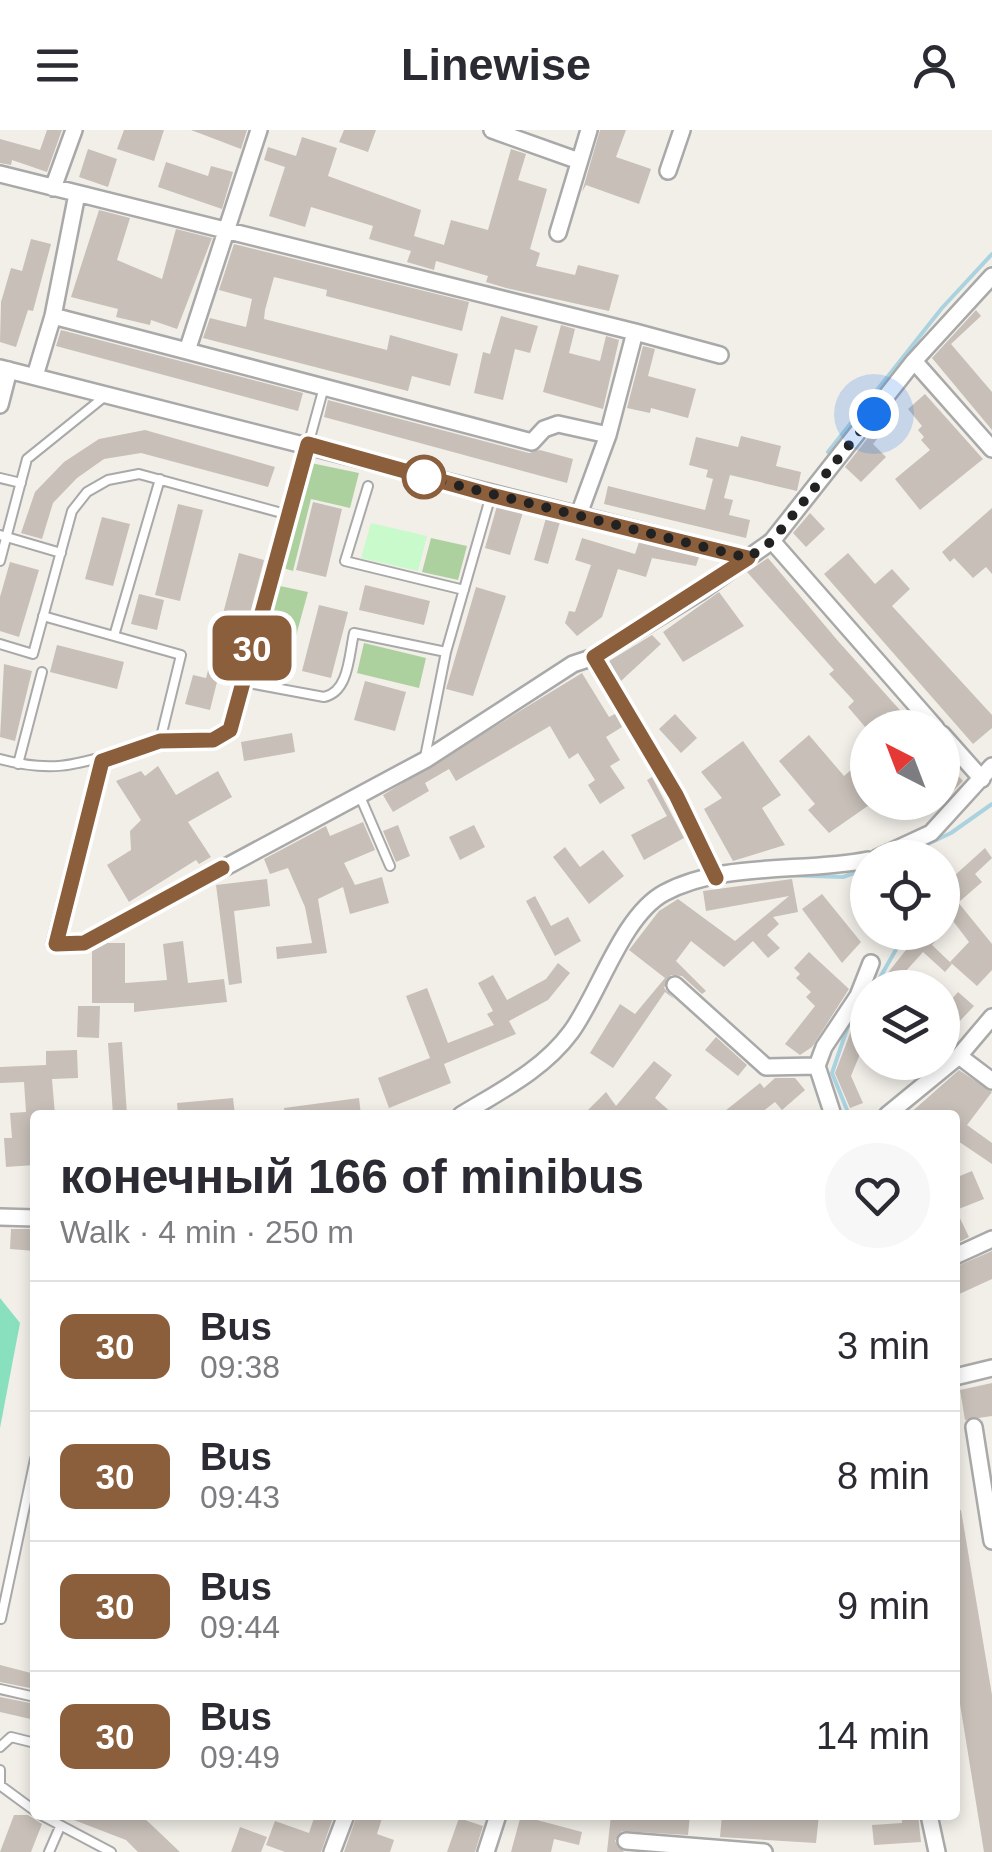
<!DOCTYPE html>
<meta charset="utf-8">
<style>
:root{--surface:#fff;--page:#f7f7f7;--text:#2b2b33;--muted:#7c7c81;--line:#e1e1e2}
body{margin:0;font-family:Helvetica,sans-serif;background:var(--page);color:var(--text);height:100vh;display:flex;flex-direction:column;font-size:38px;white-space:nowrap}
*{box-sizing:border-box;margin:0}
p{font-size:32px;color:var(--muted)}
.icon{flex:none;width:55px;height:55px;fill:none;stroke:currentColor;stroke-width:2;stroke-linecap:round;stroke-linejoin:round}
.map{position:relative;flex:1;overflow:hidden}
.sheet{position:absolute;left:30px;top:980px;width:930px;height:710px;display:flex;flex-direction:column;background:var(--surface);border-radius:10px;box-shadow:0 5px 15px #0003}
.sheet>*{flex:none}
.badge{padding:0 20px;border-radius:15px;font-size:35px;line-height:65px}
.needle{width:65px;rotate:318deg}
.controls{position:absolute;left:850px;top:580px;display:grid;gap:20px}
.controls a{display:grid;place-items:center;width:110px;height:110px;border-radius:50%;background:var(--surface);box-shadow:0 5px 15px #0003;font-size:50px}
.you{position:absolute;width:50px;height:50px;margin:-25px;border:8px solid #fff;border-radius:50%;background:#1a73e8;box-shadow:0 0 0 15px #1a73e833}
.map>.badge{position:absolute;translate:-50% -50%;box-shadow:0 0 0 5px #fff}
.round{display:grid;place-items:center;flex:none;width:105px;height:105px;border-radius:52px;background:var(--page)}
.headline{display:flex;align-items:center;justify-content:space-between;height:170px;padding:0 30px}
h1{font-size:48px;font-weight:600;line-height:75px}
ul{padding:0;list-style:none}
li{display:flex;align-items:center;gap:30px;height:130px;padding:0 30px;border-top:2px solid var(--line)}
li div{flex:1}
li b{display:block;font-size:38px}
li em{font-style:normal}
li .badge{min-width:110px;font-weight:700;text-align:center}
header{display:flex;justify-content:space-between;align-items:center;height:130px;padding:0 30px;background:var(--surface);font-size:45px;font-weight:600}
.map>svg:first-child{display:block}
.forest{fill:#add19e}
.park{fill:#c8facc}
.pitch{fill:#88e0be}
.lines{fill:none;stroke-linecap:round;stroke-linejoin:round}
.stream{stroke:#aad3df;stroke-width:4}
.building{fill:#c7bfb8}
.service-casing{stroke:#a9a9a9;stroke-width:12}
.minor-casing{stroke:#a9a9a9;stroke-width:20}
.service{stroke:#fff;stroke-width:8}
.minor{stroke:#fff;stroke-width:15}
.line-casing{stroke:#fff;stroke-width:22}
.line{stroke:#8b5e3c;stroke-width:15}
.walk{stroke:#222;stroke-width:10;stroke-dasharray:0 18}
.stop-dot{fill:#fff;stroke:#8b5e3c;stroke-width:5}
</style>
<header><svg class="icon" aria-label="menu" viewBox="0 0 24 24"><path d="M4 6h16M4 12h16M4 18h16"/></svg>Linewise<svg class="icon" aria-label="person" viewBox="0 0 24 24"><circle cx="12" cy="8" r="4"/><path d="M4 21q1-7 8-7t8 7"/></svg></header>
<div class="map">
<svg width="992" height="1722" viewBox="0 0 992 1722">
<rect width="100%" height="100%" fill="#f2efe9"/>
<path class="forest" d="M311 333 359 343 350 378 311 369 293 441 283 438Z
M431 408 467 416 458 450 422 442Z
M280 456 308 462 283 553 264 546 260 534Z
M364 513 426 528 419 558 357 543Z"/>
<path class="park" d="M371 393 427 406 418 441 361 428Z"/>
<path class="pitch" d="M0 1168 20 1193 0 1298Z"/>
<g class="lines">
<path class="stream" d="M828 322 942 178 992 124
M918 728 915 720 951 703 992 674
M784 745 843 747 868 738
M874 858 906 802
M849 985 832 943 848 896 868 867"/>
</g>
<path class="building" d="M47 0H62L47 42 12 30 11 35 0 33V9L40 20Z
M124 0H164L154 31 117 19Z
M191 0H247L241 19Z
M344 0H376L368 22 339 12Z
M600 0H626L616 27 651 39 639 74 586 55 582 62Z
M302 7 337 18 328 46 421 80 414 106 444 115 451 90 488 100 511 19 526 24 518 50 547 59 530 119 540 123 536 136 575 145 578 135 619 145 609 181 506 158 486 152 488 146 436 131 434 140 407 132 411 121 369 109 373 96 311 77 305 97 269 86 285 37 264 30 268 17 296 26Z
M88 19 117 29 108 57 79 47Z
M166 32 208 46 211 36 233 42 222 79 158 57Z
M99 80 130 88 117 130 162 149 176 99 212 108 177 199 151 190 150 195 116 187 118 179 71 167Z
M31 109 51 114 33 181 28 180 16 217 0 212 1 172 11 138 22 141Z
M234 114 469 172 462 201 326 166 327 160 274 147 265 180 264 189 387 220 390 205 458 224 450 256 412 246 408 261 203 208 210 188 246 197 252 169 219 160Z
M976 180 981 186 951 214 992 262V300L932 228Z
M501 186 538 196 530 223 515 219 503 270 474 263 483 222 490 224Z
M561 195 575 199 569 223 600 231 606 206 619 210 603 279 543 262Z
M61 200 303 263 298 281 56 216Z
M643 216 655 219 648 246 696 259 688 288 651 278 650 283 627 278Z
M925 264 983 329 920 380 895 349 930 320 921 310 924 307 918 300 922 296 908 279Z
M328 270 529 323 540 320 573 329 567 353 324 287Z
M889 281 895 287 873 314 886 327 861 352 845 337Z
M145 300 275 337 268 357 141 323 104 329 77 348 53 373 42 409 21 403 35 362 64 332 99 309Z
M741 306 781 316 776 336 801 342 797 361 730 345 724 368 733 370 729 385 750 390 746 408 604 374 608 356 705 380 713 349 706 347 708 340 689 335 696 307 738 317Z
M313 372 342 379 326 447 296 440Z
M178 374 203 380 180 471 155 465Z
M497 376 523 382 510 425 485 418Z
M992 378V444L986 437 973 448 954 428 950 432 942 422Z
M810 383 825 399 806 417 793 403Z
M102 387 130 394 113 456 85 449Z
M546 388 560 392 548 434 534 430Z
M582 408 635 424 639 412 699 427 696 436 652 428 646 447 618 439 602 487 577 506 565 493 569 481 575 482 591 435 575 430Z
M239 423 264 430 232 552 218 548 210 580 185 574 193 545 206 548Z
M848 423 875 454 892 439 910 459 892 476 992 585V598L973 614 824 444Z
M768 428 838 511 916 598H866L848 577 854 571 829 544 834 540 747 442Z
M10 432 39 440 19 507 0 501V467Z
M365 455 430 471 424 495 359 480Z
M476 457 506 466 473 566 446 559Z
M719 462 744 496 683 532 663 502Z
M139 464 164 470 157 500 131 494Z
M319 475 348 482 331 548 302 541Z
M652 505 661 514 621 551 609 531Z
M57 515 124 532 117 559 50 542Z
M4 534 32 541 15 611 0 607Z
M582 543 609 587 615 584 622 597 606 607 620 630 610 636 625 658 600 674 588 655 595 650 578 623 569 629 550 596 456 651 449 639 425 653 429 661 393 682 383 665Z
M365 551 406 562 395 601 354 590Z
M675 584 697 608 681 623 659 599Z
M292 603 295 622 244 631 241 612Z
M809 605 844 646 868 625V642L855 653 872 673 829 703 808 680 815 674 779 631Z
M743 611 781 665 762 678 785 715 733 731 704 679 722 668 701 642Z
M942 628 963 651 942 672Z
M158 636 176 665 218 641 232 667 188 692 211 727 199 734 196 730 129 772 107 735 131 720 130 701 141 690 116 651 141 641 145 646Z
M652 647 684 708 644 730 631 705 667 686 647 650Z
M363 692 375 720 344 733 355 755 382 747 389 773 350 784 343 757 318 769 327 823 277 829 276 817 312 813 305 777 288 738 270 744 264 729 326 696 330 706Z
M398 695 410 726 396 732 383 701Z
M474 695 485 717 460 730 449 707Z
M565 717 580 737 603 720 624 746 589 774 553 727Z
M985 718 992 728 975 744 982 752 959 772 944 755Z
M267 749 270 776 234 781 242 853 229 855 216 755Z
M792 749 798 782 773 787 779 794 767 805 780 818 768 828 753 811 724 837 691 811 676 831 706 861 702 864 682 846 671 845 664 858 674 869 665 862 613 938 590 923 620 874 635 884 665 848 629 820 659 781 678 769 735 811 789 766 706 781 703 761Z
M822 764 861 812 842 833 802 779Z
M535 766 551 796 568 787 581 811 555 826 526 771Z
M953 766 992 814V840L977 856 950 832 969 812 953 791 932 815 952 834 945 842 923 822 905 842 923 858H876L920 802H942V777Z
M183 811 188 853 224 849 227 872 134 882V873H92V821L107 813H125V853L167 850 163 814Z
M809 822 849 859 812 917 800 925 785 914 815 876 806 867 811 862 796 848 800 844 794 838Z
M558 833 570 843 548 870 509 891 516 904 444 934 451 953 389 978 378 948 430 928 406 866 427 858 448 913 494 895 487 884 493 881 478 853 493 845 507 870 546 849Z
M958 862 974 876 942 910V880Z
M78 876H100L99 908 77 907Z
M851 901 867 907 851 946 863 973 850 978 835 943Z
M716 907 747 935 738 946 705 920Z
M122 912 127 985H113L108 913Z
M77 920 78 948 52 949 55 985H35V1035L6 1037 4 1008H12L10 983 26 982 24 952 0 953V937L46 935V921Z
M654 931 672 945 655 968 674 985H583L606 962 616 976Z
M959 940 992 962 967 995 992 1013V1034L955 1009V985H908Z
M775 948H795L805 960 782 980 775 972 758 985H720L760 953 764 958Z
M233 968 235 985H178L177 973Z
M359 968 361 985H285L284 978Z
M972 1041 984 1069 956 1080 969 1107 955 1114V1048Z
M11 1099H35V1121L10 1119Z
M992 1121V1149L955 1166V1137Z
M992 1253V1286L965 1290 960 1260Z
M961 1380 992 1565V1722H984L955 1543V1381Z
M0 1535 35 1544V1559L0 1552Z
M0 1567 35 1574V1590L0 1582Z
M14 1685H28L42 1694 31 1722H0Z
M61 1685H141L180 1722H138L126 1710Z
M315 1685H334L321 1722H285L266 1715 275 1691 309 1703Z
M357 1685H383L377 1704 394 1710 390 1722H344Z
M521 1685H538L537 1690 582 1702 579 1715 554 1709 551 1722H511Z
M611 1685H690L688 1705 622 1701 615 1711 624 1722H607Z
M722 1685H819L816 1713 720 1707Z
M902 1685H918L921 1712 874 1715 872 1695 902 1693Z
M459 1688 483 1696 475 1722H447Z
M240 1697 267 1707 261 1722H231Z"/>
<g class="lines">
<g class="service-casing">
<path id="service" d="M0 348 21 353
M368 356 345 431 464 460
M0 405 61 423
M0 431 27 329 104 267
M43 486 181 525 160 611
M114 506 160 349
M0 514 33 524 72 381 87 362 108 350 139 344 289 385
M243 552 324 257
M425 627 446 522 491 365
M0 629C70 648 94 625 159 612 179 608 211 619 227 603 237 592 239 566 243 552L324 567C349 562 349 525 354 503L446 522
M18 634 42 542
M359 664 390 736
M1 1489 35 1329
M0 1559 35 1567
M0 1617 11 1607 35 1613
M0 1640V1655
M1 1656 35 1681
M41 1685 111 1722
M49 1722 59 1699"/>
</g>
<g class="minor-casing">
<path id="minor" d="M492 0 579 31
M668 41 682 0
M0 44 635 202 608 305 579 384
M53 58 74 0
M558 103 589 0
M53 186 187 221 259 0
M635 202 720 225
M187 221 532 312 544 299 558 294 608 305
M914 231 992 319
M0 238 748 428
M35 246 53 186 77 64
M0 275 9 240
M772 411 936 598
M594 527 676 665 716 748
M942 604 982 649
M102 631 55 814 84 813 425 630 573 534 594 527 700 462 772 411 914 231 992 146
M877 728 931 703 992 636
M675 855 766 937 817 936
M959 926 992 951
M461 985C500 961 543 940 571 902 599 864 622 786 664 763 723 731 803 743 868 730
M833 985 817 936 824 917 858 866 871 833
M887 985 959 926 992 887
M0 1087 35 1088
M955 1126 992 1109
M955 1247 992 1238
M974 1297 992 1411
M929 1685 937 1722
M626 1711 764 1722
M332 1722 346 1685
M486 1722 498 1685"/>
</g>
<use href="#service" class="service"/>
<use href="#minor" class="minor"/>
</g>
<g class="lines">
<g class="line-casing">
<path id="line" d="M222 738 84 813 56 814 102 631 160 611 213 610 230 600 308 314 491 365 748 428 594 527 676 665 716 748"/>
</g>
<use href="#line" class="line"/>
<path class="walk" d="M424 347 748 428 772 411 874 284"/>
</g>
<circle class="stop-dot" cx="424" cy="347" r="20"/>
</svg>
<div class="controls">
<a><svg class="needle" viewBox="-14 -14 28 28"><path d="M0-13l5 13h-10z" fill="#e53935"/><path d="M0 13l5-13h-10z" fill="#7c7c81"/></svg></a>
<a><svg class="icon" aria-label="locate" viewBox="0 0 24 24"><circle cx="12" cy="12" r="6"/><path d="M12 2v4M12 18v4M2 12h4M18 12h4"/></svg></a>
<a><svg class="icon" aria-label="layers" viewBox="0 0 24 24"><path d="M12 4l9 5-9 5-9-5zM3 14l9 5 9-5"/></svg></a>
</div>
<div class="you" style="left:874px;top:284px"></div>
<b class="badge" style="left:252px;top:518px;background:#8b5e3c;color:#fff">30</b>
<section class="sheet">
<div class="headline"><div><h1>конечный 166 of minibus</h1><p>Walk · 4 min · 250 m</p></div><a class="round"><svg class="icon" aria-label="heart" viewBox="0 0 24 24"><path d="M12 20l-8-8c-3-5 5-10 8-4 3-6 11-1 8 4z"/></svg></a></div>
<ul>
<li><span class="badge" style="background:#8b5e3c;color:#fff">30</span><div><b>Bus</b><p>09:38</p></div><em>3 min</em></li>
<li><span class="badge" style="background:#8b5e3c;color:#fff">30</span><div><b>Bus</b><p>09:43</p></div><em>8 min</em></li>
<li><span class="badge" style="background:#8b5e3c;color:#fff">30</span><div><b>Bus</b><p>09:44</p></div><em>9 min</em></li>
<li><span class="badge" style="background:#8b5e3c;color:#fff">30</span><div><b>Bus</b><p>09:49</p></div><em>14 min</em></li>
</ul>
</section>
</div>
